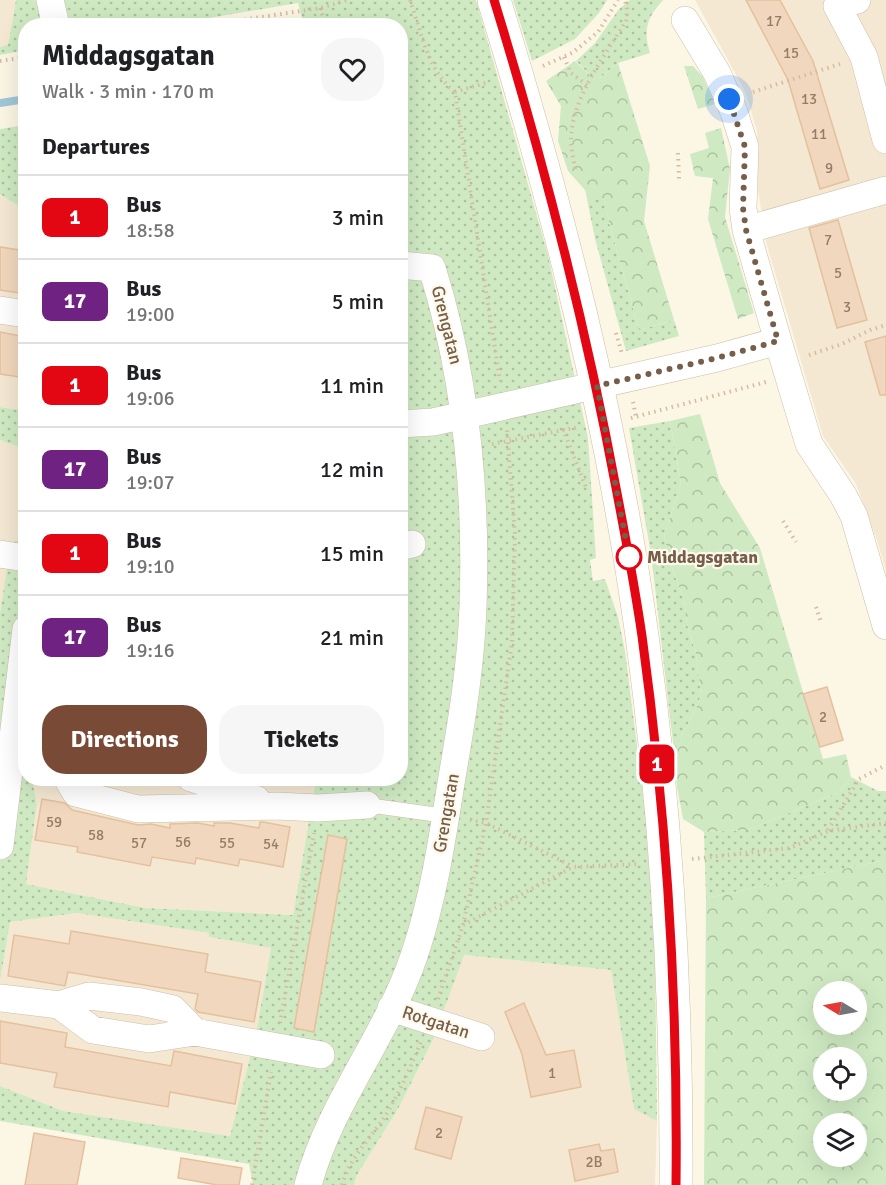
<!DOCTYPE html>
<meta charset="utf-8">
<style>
:root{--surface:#fff;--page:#f6f6f6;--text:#202124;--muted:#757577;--line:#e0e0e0;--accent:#794b36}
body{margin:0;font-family:Signika,sans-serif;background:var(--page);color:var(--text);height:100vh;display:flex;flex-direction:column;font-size:22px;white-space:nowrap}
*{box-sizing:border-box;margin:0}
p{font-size:20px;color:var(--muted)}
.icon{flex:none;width:33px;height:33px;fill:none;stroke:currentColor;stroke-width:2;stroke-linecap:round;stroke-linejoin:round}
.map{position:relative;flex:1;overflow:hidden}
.details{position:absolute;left:18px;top:18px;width:390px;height:768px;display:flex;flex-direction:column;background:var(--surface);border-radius:24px;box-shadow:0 6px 24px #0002}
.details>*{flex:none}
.badge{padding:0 12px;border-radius:9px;font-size:21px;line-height:39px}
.needle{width:39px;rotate:280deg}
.tools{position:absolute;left:813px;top:981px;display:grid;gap:12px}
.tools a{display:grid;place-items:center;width:54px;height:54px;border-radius:50%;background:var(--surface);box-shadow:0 6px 24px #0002;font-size:30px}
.you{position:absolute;width:30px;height:30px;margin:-15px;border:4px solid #fff;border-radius:50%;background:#1a73e8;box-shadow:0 0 0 9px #1a73e833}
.map>.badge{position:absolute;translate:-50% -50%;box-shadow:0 0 0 3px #fff}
h2{padding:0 24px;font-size:22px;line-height:54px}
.round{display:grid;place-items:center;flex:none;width:63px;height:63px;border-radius:24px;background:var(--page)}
.overview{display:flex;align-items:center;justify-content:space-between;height:102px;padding:0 24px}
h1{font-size:28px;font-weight:800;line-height:45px}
.cta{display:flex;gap:12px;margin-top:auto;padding:12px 24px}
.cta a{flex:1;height:69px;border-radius:24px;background:var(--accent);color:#fff;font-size:24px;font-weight:800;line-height:69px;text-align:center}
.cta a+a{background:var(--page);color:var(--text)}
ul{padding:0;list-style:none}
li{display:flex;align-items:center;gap:18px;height:84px;padding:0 24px;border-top:2px solid var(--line)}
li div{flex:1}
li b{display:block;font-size:22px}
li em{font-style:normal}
li .badge{min-width:66px;font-weight:700;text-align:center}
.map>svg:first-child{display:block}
.residential{fill:#f4e8d3}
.grass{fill:url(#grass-dots)}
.forest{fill:url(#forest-crowns);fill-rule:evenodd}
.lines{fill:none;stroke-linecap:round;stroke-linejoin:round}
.stream{stroke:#a0c8d7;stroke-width:8}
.building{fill:#f1d7bd;stroke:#e4c09d;stroke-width:1.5}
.lane-casing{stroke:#cebeab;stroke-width:15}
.street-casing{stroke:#cebeab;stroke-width:28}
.secondary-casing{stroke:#d0bfa8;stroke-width:34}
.path{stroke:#d6bba0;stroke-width:4;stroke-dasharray:1.5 4.5;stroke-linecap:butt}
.lane{stroke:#fff;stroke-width:14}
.street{stroke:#fff;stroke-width:27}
.secondary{stroke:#fff;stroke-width:33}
.line-casing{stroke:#fff;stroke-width:14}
.line{stroke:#e30613;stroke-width:9}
.walk{stroke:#755e4a;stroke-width:6;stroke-dasharray:0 10.8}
.stop-dot{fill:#fff;stroke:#e30613;stroke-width:3}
.labels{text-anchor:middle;stroke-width:4.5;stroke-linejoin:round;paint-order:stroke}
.number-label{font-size:15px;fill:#947c67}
.street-label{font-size:18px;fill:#755e4a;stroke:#fff9eb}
.stop-label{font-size:18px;font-weight:bold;fill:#755e4a;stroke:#fff9eb;text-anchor:start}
</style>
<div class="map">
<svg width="886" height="1185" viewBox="0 0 886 1185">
<defs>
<pattern id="grass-dots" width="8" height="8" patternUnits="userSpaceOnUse" patternTransform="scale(1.5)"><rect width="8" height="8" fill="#cfeac3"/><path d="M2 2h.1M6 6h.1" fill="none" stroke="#adc1a0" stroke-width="1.8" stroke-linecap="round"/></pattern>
<pattern id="forest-crowns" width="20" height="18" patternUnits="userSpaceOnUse" patternTransform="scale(1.5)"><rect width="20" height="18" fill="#cfeac3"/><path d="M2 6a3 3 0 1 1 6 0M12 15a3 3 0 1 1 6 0" fill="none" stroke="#adc1a0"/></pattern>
</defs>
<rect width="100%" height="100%" fill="#fcf6e5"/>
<path class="residential" d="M0 0H16L8 45 0 47Z
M695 0H886V571L877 540 856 484 823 436 766 242 758 189 757 131 745 91Z
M0 194 25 210V411L0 407Z
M0 440 26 449 25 536 11 543 0 612Z
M32 779H316L293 915 145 908 26 884 37 804Z
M77 913 209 933V937L271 948 256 1034 230 1136 63 1111 0 1086V981L10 922Z
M463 955 611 970 634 1108 657 1121 655 1185H354L357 1175 398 1109 433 1040Z"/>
<path class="grass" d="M16 0H476L548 255 588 438 596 558 590 560 593 581 605 579 618 617 625 651 646 816 655 955 657 1121 634 1109 611 970 464 955 433 1040 398 1109 357 1175 354 1185H253L249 1164 0 1121V1086L63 1111 230 1136 256 1034 271 948 209 937V933L77 913 10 922 0 981V612L11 543 25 536 26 778 32 779 37 804 26 884 145 908 293 915 316 779 400 778V26L304 25 298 3 168 25 26 26 25 50 0 55V47L8 45Z
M513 0H607L599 13 575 39 532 61Z
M630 0H663C647 18 643 29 650 53L618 63 596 81 576 61 595 43 619 9Z
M25 125H26L25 210 0 194V129Z
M585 189 594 200 605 199 609 222 639 330 674 320 679 336 626 351 595 239Z
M0 407 25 411V449L0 440Z
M670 421 681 483 664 536 673 571 684 600 687 624 696 654 701 695 696 709 682 735 675 760 651 554 629 428Z
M851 777 878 791H886V860L706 898 704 832 748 830 839 792Z"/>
<path class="forest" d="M575 61 596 81 618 63 650 166 644 221 674 320 639 330 609 222 605 200H594L568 171 558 141 561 106 546 81Z
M684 66H693L703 77 715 104 698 109Z
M721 128 730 169 725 217 754 313 738 319 708 219 713 178 695 176 690 154 709 148 705 133Z
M700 414 720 483 760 548 823 759 846 754 851 777 839 792 748 830 704 832 683 819 677 787 675 760 682 735 696 709 701 695 696 654 687 624 684 600 673 571 664 536 681 483 670 421Z
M886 860V1185H704L706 898ZM824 992H856V1024H824ZM824 1058H856V1090H824ZM824 1124H856V1156H824Z"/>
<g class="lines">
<path class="stream" d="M0 103 26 99"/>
</g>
<path class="building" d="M746 0H780L813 61 849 180 820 189 788 80Z
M838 220 867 320 837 328 809 228Z
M0 247 26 251V294L0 290Z
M0 332 26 337V378L0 374Z
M886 336V395H880L865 342Z
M827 687 843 740 820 747 803 694Z
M42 799 65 803 72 810 138 825 151 824 170 828V824L198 823 214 826V823H230L259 828 260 822H263L290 827 283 867 240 859 238 866 196 858 195 864 152 857 150 866 77 852 78 847 35 840Z
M328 835 347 839 314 1032 294 1028Z
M71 931 208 954 205 972 261 982 254 1022 198 1012 195 1009 198 994 68 972 65 986 8 976 14 935 69 944Z
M524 1003 546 1055 574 1050 581 1087 531 1097 522 1054 505 1012Z
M0 1021 67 1033 65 1047 171 1066 174 1051 242 1064 235 1104 170 1092 168 1107 54 1087 57 1073 0 1063Z
M426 1107 462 1117 451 1159 415 1149Z
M34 1133 85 1142 77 1185H25Z
M599 1144 601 1151 614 1149 618 1172 575 1181 569 1150Z
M181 1158 242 1168 239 1185H217L178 1178Z"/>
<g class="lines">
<g class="lane-casing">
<path id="lane" d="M367 805 446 816"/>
</g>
<g class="street-casing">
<path id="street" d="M50 0 56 26
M857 0 837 6 864 57 886 140
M685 20 717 73 734 112 745 147 743 208 746 230 778 341 809 444 843 495 854 516 886 626
M746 230 886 190
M0 310 26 314
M400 424 433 422 465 415 717 358 778 341
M400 547 412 544
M0 554 26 558
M67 778 76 793 138 809 277 806 318 808 367 805
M191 778 256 799
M0 846 26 629
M0 998 59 1005 93 1030 149 1039 195 1032 321 1055
M59 1005 89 996 141 1002 173 1009 195 1032
M391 1008 481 1037
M308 1185C330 1103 387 1036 414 956 433 900 442 841 451 783 461 725 471 666 473 607 477 493 466 377 432 268L400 265"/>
</g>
<g class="secondary-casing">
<path id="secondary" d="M494 0C558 208 612 420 642 636 667 818 677 1001 676 1185"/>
</g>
<path class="path" d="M410 0C421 31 428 72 455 92L500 381
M320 8 326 26
M203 26 320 8 348 0
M564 57 571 73 587 85
M0 61 26 57
M543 66 572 53 598 32 618 0
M455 92 489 82
M753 92 840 64
M678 153 679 179
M575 169C574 160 571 150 571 141 571 98 605 56 626 21L627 9 625 0
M616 333 622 354
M809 355 842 344 870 330 886 325
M633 402 636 417
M631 418 766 382
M563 429 587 490
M492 444 579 427
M783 521 796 542
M816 607 821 622
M470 820 486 823 572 866
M828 830 859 779 886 765
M692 859 790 848 828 831 886 823
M463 925 573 867 639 864
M438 999 463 925 486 823 512 642 515 534 507 430
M280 1023 314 833
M252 1185 271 1072
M342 1185C349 1159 369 1140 384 1118 399 1094 410 1068 421 1042"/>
<use href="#lane" class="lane"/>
<use href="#street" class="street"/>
<use href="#secondary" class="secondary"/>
</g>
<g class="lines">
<g class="line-casing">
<path id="line" d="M494 0C544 162 586 326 617 493 626 540 635 588 642 636 667 818 678 1001 676 1185"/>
</g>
<use href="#line" class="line"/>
<path class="walk" d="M629 557 597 386 717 358 778 341 746 230 743 208 745 147 729 99"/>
</g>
<circle class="stop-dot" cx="629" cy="557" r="12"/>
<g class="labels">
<g class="number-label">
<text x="774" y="26">17</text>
<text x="791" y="58">15</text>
<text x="809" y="104">13</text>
<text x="819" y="139">11</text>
<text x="829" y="173">9</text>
<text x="828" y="245">7</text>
<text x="838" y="278">5</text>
<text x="847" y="312">3</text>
<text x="823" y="722">2</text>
<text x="54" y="827">59</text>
<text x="96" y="840">58</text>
<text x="183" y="847">56</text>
<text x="139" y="848">57</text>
<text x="227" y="848">55</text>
<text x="271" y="849">54</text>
<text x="552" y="1078">1</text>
<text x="439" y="1138">2</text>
<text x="594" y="1167">2B</text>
</g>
<g class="street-label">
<text transform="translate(447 325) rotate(76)" y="6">Grengatan</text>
<text transform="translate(446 813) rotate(-80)" y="6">Grengatan</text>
<text transform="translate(436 1022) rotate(18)" y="6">Rotgatan</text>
</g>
<g class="stop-label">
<text x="647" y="563">Middagsgatan</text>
</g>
</g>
</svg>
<div class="tools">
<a><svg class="needle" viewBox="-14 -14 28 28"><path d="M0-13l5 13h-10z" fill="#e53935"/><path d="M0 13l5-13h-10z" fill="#757577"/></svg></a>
<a><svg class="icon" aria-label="locate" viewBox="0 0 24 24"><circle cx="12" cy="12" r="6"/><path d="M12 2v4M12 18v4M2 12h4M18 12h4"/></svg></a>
<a><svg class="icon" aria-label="layers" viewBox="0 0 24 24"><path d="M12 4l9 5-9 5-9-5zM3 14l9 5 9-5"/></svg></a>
</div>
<div class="you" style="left:729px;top:99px"></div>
<b class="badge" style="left:657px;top:764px;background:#e30613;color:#fff">1</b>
<section class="details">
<div class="overview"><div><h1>Middagsgatan</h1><p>Walk · 3 min · 170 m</p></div><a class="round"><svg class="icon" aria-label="heart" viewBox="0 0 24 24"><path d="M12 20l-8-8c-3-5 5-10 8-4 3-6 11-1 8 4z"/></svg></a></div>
<h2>Departures</h2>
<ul>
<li><span class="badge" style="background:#e30613;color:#fff">1</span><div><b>Bus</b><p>18:58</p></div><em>3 min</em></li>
<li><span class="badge" style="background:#702283;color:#fff">17</span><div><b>Bus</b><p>19:00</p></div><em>5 min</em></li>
<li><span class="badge" style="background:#e30613;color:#fff">1</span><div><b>Bus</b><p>19:06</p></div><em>11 min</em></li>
<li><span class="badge" style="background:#702283;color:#fff">17</span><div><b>Bus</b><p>19:07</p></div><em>12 min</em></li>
<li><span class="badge" style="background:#e30613;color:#fff">1</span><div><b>Bus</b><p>19:10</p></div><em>15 min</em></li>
<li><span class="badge" style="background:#702283;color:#fff">17</span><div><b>Bus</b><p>19:16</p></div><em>21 min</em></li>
</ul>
<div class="cta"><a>Directions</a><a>Tickets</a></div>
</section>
</div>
